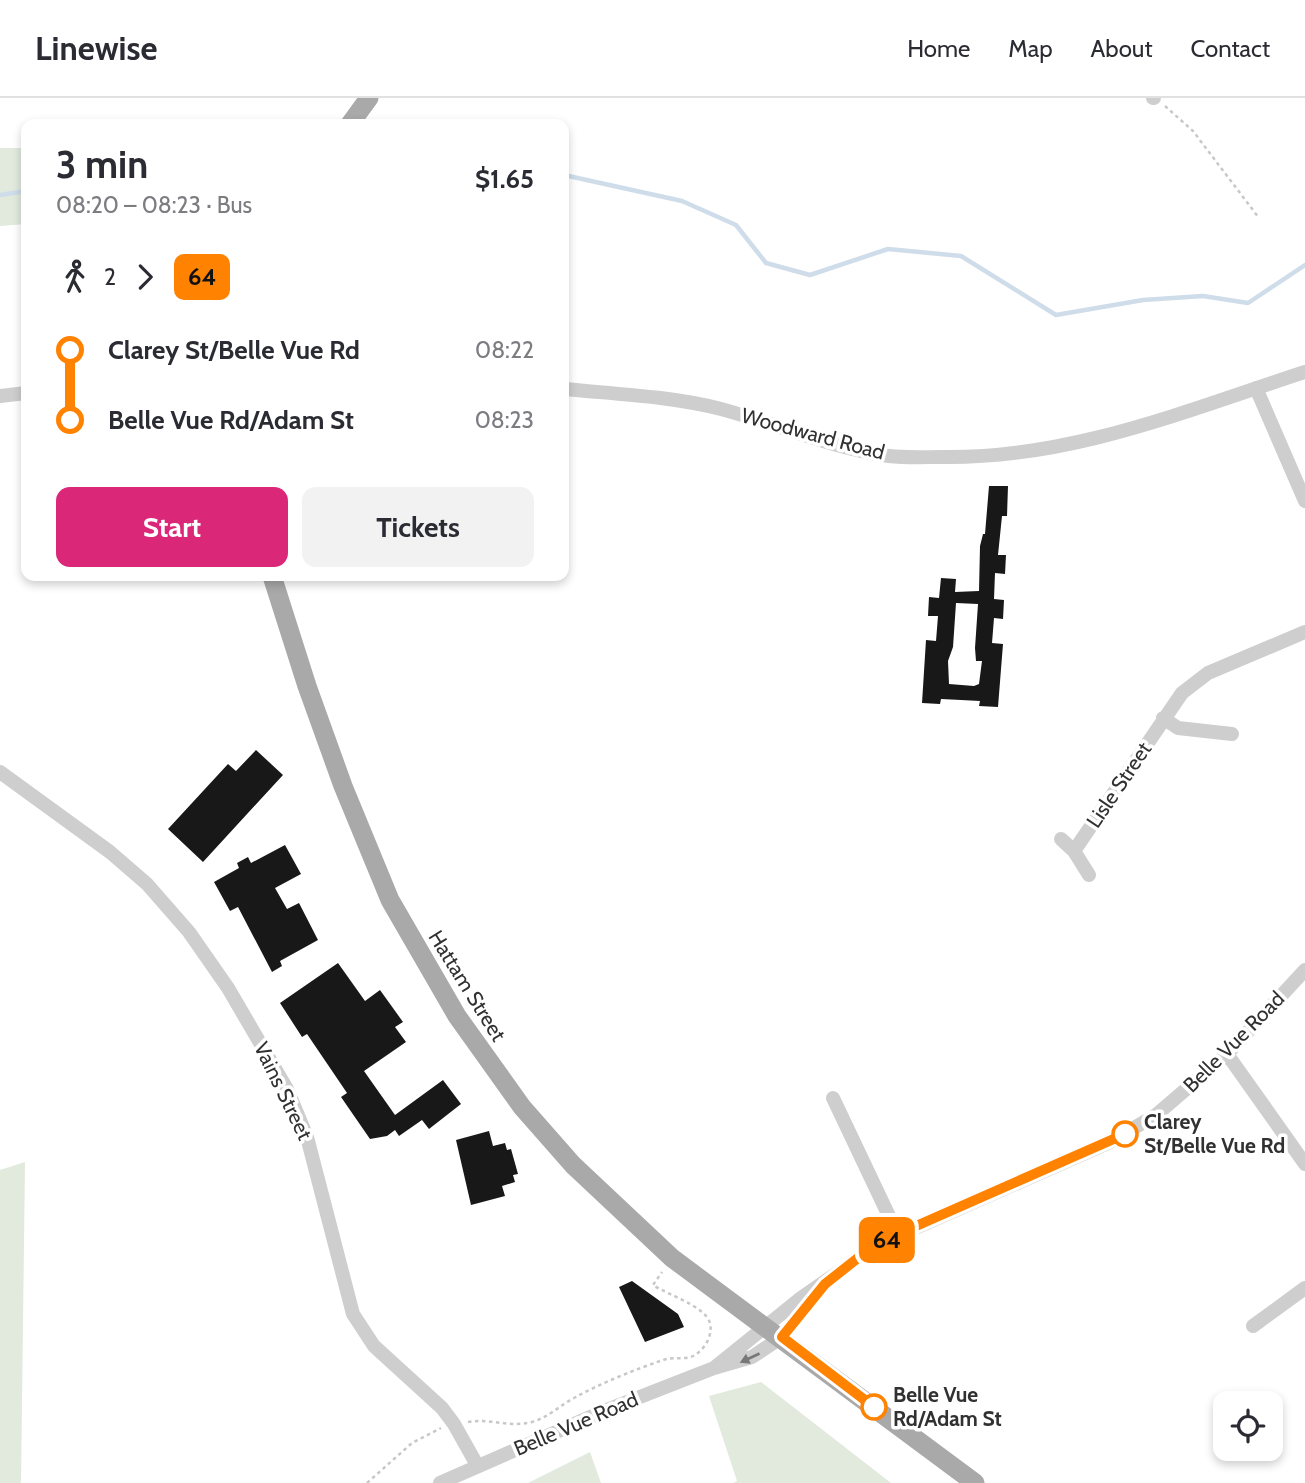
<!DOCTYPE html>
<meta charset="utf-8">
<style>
:root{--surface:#fff;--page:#f2f2f3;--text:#2b2b33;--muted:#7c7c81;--line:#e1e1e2;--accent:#db2777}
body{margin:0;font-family:Cabin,sans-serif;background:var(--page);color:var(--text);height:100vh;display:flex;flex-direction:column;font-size:26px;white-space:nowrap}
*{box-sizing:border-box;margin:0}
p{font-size:23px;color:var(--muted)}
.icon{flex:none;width:38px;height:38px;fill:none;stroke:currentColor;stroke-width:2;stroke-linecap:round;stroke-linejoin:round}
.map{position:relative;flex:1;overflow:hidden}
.side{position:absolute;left:21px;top:21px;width:548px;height:462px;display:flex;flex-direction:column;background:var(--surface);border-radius:14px;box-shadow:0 4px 10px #0003}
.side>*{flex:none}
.badge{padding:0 14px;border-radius:10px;font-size:24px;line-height:46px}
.buttons{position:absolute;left:1213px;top:1293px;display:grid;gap:14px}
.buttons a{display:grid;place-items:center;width:70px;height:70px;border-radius:14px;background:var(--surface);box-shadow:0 4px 10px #0003;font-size:35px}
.map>.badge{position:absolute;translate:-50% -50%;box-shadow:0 0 0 4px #fff}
.legs{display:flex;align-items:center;gap:10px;height:77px;padding:0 35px;font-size:23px}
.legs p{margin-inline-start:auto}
.headline{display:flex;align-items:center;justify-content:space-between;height:119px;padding:0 35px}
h1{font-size:38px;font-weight:800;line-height:52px}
.button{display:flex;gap:14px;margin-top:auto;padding:14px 35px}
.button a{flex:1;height:80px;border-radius:14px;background:var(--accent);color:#fff;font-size:28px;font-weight:800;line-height:80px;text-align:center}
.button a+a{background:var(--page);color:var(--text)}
ul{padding:0 35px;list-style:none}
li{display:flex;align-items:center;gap:24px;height:70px;font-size:26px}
li i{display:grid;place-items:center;width:10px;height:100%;margin:0 9px;background:currentColor}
li i::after{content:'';width:18px;height:18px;margin:-9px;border:5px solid;border-radius:50%;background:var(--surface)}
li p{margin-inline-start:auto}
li:first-child i{background:linear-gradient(#0000 50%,currentColor 0)}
li:last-child i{background:linear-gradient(currentColor 50%,#0000 0)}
header{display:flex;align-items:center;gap:42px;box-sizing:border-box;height:98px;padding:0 35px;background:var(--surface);border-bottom:2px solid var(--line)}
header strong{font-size:33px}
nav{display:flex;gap:38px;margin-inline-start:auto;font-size:24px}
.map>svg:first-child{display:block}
.green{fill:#e2e9dd}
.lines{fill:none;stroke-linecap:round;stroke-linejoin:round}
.stream{stroke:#cfdcea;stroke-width:4.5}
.building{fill:#181818;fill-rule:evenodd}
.path{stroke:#c8c8c8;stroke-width:2.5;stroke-dasharray:3.5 3.5;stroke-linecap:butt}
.minor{stroke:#cecece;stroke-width:14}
.major{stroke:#a9a9a9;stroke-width:19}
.oneway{fill:#787878}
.line-1-casing{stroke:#fff;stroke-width:16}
.line-1{stroke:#ff8200;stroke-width:10}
.stop-1-dot{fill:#fff;stroke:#ff8200;stroke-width:3.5}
.labels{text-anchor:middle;stroke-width:7;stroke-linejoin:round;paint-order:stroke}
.street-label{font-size:21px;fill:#313131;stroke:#fff}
.stop-label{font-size:21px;font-weight:bold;fill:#313131;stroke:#fff;text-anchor:start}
</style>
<header>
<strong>Linewise</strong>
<nav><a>Home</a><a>Map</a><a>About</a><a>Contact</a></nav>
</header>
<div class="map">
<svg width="1305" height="1385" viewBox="0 0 1305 1385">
<rect width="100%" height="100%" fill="#fff"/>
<path class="green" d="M0 50H26V126L0 128Z
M25 1064 21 1385H0V1072Z
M761 1284 891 1385H733L737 1383 709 1298Z
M590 1354 601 1385H528Z"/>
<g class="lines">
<path class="stream" d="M564 77 682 103 736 127 766 165 810 177 888 151 961 158 1056 217 1143 202 1203 198 1248 205 1305 167
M0 97 26 93"/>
</g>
<path class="building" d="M989 388H1008L1007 418H1002L998 457H1006L1005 476 995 475 994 501 1004 502 1003 521 994 520 992 545 1003 546 998 609 979 608 980 603 961 602 941 601 940 606 922 605 926 542 936 543 938 518H928L929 499 939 500 941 480 956 481 955 494 979 493 980 448 983 436H985ZM956 505 978 506 975 550 976 563H982L979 586 974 588 949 586 948 563 953 549Z
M256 652 283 677 203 764 168 731 228 666 236 673Z
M285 747 301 776 275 790 287 811 299 805 318 842 280 863 282 868 272 874 238 809 230 813 214 784 239 770 237 765 248 759 251 765Z
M338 865 365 903 380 892 403 924 395 929 406 944 364 973 395 1017 443 982 461 1006 429 1031 422 1022 399 1038 395 1032 387 1038 370 1041 341 999 347 995 307 936 302 939 280 905Z
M489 1033 493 1048 505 1045 507 1052 511 1051 518 1076 513 1077 515 1084 502 1088 505 1098 471 1107 456 1042Z
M632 1183 678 1216 684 1229 645 1244 619 1189Z"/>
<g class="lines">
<path class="path" d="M1165 8 1193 33 1259 120
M468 1324C490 1320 510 1330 532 1324 549 1319 559 1308 574 1300 601 1285 634 1272 663 1262 674 1258 685 1263 695 1257 705 1251 713 1237 710 1225 705 1208 668 1197 653 1187L662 1174
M367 1385 412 1345 441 1330"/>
<path class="minor" d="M1153 0H1154
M1256 290 1305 403
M564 291C615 296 670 298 721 311 777 326 831 350 889 358 906 360 924 359 942 359 1070 361 1185 313 1305 274
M0 298 26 295
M1163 620 1178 630 1232 636
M0 674 110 754 147 786 189 834 228 890 287 991 307 1039 353 1216 374 1248 442 1310 454 1326 477 1367
M1061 741 1074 753 1089 777
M1074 753 1182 595 1208 575 1305 534
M1227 956 1305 1066
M833 1000 898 1137
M1253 1228 1305 1190
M714 1270 801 1200 879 1146 1110 1044 1156 1017 1227 956 1305 872
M440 1385 604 1313 714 1270 752 1259 782 1239 822 1190"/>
<path class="major" d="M350 26 369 0
M272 478 307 588 343 688 390 802 457 918 522 1009 573 1067 672 1160 975 1385"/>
</g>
<defs><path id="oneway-solid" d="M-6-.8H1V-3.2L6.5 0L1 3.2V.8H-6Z" transform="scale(1.75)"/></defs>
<use class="oneway" href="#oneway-solid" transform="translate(750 1260) rotate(155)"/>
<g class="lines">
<g class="line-1-casing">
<path id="line-1" d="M874 1309 782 1239 825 1186 863 1156 898 1136 1125 1036"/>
</g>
<use href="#line-1" class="line-1"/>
</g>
<g class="stop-1-dot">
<circle cx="1125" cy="1036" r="12"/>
<circle cx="874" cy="1309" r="12"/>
</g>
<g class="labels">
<g class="street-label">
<text transform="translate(813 336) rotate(15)" y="7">Woodward Road</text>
<text transform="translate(1119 687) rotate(-56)" y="7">Lisle Street</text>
<text transform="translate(467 888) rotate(58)" y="7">Hattam Street</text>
<text transform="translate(1234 944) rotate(-45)" y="7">Belle Vue Road</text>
<text transform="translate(283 993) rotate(64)" y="7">Vains Street</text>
<text transform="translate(576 1326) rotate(-23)" y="7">Belle Vue Road</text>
</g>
<g class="stop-label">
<text x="1144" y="1031">Clarey<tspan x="1144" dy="24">St/Belle Vue Rd</tspan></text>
<text x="893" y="1304">Belle Vue<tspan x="893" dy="24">Rd/Adam St</tspan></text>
</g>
</g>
</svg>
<div class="buttons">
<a><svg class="icon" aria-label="locate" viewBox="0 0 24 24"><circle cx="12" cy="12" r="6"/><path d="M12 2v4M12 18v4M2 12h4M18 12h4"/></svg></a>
</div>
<b class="badge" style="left:887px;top:1142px;background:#ff8200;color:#111">64</b>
<section class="side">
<div class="headline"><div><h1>3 min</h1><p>08:20 – 08:23 · Bus</p></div><b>$1.65</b></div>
<div class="legs"><svg class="icon" aria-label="walk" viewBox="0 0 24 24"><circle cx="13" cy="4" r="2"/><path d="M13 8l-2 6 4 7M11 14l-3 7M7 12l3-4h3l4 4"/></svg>2<svg class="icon" aria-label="forward" viewBox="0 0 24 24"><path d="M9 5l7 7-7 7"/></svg><b class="badge" style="background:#ff8200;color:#111">64</b></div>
<ul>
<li><i style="color:#ff8200"></i><b>Clarey St/Belle Vue Rd</b><p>08:22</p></li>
<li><i style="color:#ff8200"></i><b>Belle Vue Rd/Adam St</b><p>08:23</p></li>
</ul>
<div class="button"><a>Start</a><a>Tickets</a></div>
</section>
</div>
